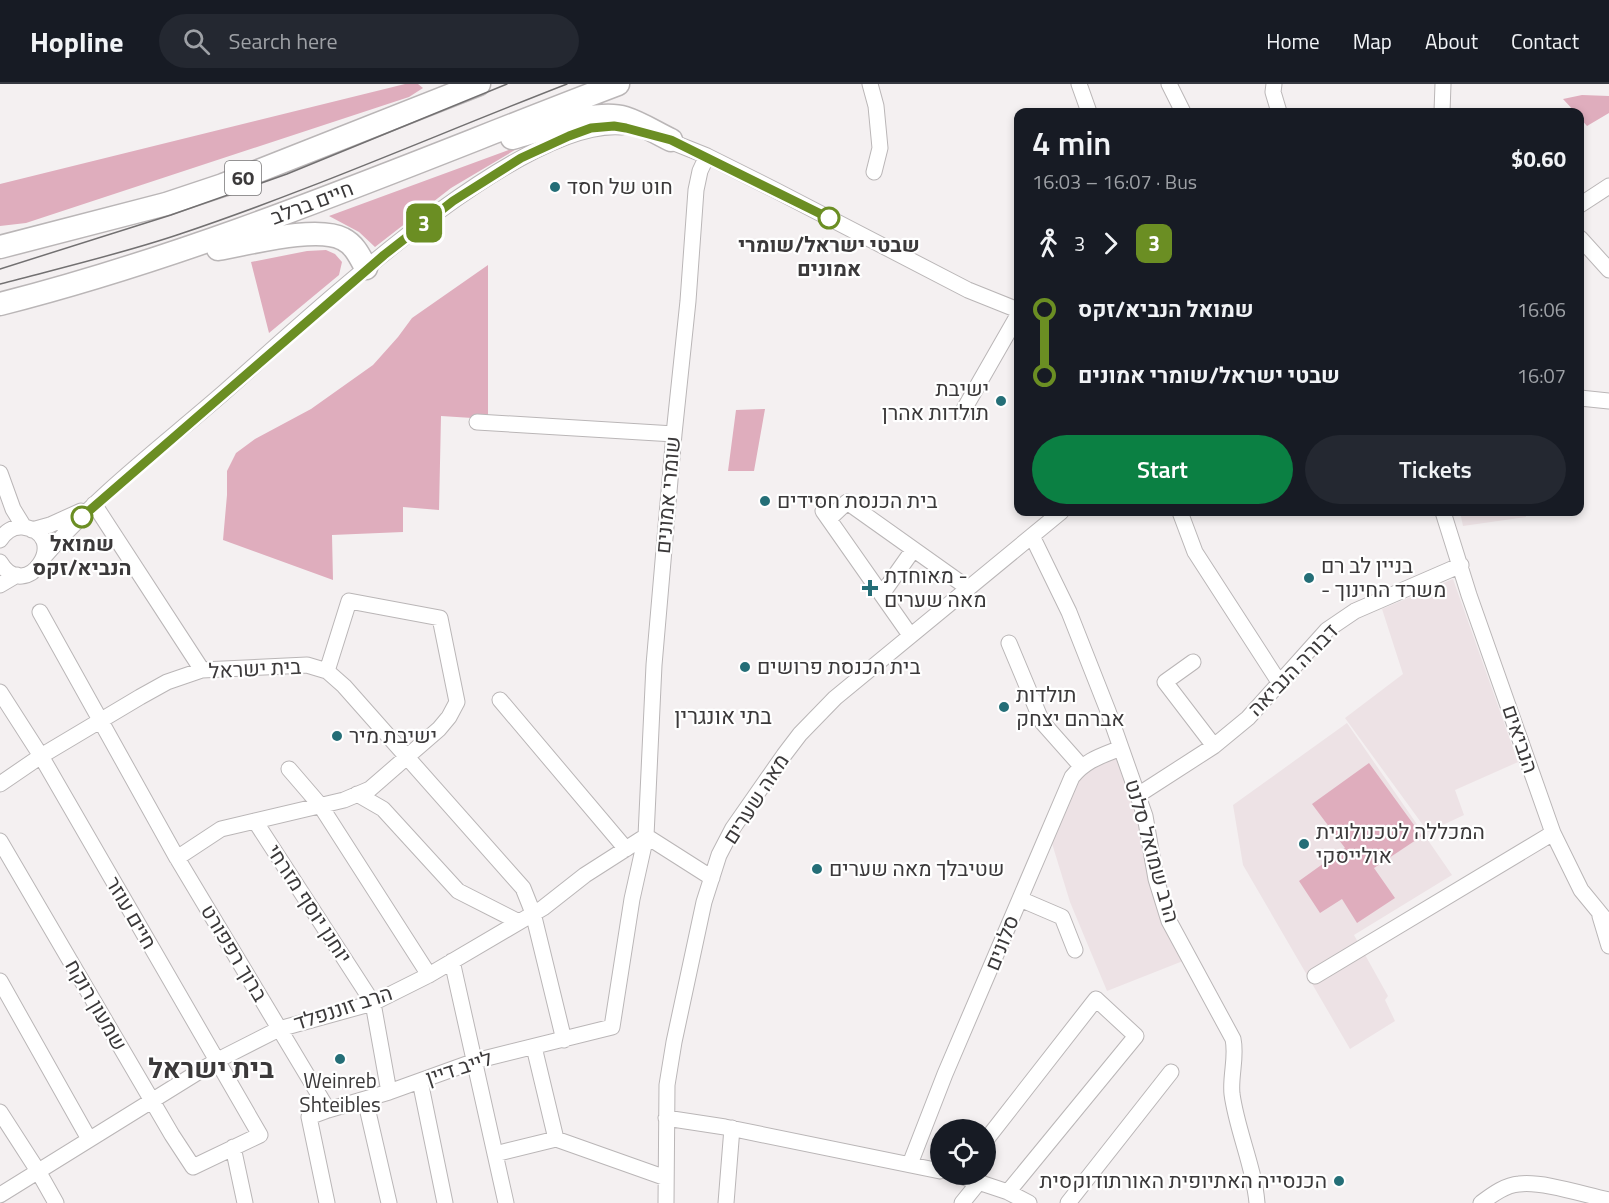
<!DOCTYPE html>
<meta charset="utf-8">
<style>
:root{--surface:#171b24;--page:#242831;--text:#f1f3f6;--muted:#9ea1a6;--line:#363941;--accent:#0b8043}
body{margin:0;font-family:"Titillium Web",Heebo,sans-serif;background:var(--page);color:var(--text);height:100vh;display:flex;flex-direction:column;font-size:22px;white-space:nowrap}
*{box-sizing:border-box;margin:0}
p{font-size:20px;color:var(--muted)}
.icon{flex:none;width:33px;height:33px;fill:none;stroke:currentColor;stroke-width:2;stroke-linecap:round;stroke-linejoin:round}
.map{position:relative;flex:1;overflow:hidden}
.side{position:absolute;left:1014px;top:24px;width:570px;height:408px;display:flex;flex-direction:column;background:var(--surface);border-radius:12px;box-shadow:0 3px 9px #0003}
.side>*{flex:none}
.badge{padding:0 12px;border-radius:9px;font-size:21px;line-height:39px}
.buttons{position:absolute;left:930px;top:1035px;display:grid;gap:12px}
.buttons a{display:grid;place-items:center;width:66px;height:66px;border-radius:50%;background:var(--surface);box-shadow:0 3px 9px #0003;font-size:30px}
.map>.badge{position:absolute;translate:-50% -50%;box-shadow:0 0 0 3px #fff}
.legs{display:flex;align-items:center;gap:9px;height:66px;padding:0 18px;font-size:20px}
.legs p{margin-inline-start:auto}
.headline{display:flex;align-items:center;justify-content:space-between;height:102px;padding:0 18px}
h1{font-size:33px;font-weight:600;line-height:45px}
.action{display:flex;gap:12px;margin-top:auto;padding:12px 18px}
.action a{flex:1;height:69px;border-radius:36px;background:var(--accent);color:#fff;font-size:24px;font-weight:600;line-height:69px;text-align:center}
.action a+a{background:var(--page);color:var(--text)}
ul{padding:0 18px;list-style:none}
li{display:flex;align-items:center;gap:21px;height:66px;font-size:22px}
li i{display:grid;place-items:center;width:9px;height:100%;margin:0 8px;background:currentColor}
li i::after{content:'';width:15px;height:15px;margin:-8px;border:4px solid;border-radius:50%;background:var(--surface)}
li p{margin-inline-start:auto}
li:first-child i{background:linear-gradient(#0000 50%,currentColor 0)}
li:last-child i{background:linear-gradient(currentColor 50%,#0000 0)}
header{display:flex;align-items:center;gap:36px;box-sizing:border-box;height:84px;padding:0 30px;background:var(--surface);border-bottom:2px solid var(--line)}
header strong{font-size:28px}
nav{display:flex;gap:33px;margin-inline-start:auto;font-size:21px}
.search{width:420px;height:54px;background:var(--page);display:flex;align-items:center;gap:15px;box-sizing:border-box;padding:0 21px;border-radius:33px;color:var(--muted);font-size:22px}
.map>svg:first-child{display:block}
.built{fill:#ede2e5}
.green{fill:#dfadbd}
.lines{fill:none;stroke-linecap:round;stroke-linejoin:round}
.minor-casing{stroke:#bab6b7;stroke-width:17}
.highway-casing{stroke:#bab6b7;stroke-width:25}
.minor{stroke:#fff;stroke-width:15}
.highway{stroke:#fff;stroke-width:22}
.tram{stroke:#727071;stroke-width:1.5}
.line-1-casing{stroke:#fff;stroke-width:14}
.line-1{stroke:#6b8e23;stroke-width:9}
.poi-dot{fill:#246e77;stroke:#fff;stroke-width:2}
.stop-1-dot{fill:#fff;stroke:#6b8e23;stroke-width:3}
.labels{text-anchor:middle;stroke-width:4.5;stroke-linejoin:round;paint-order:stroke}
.shield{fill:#fff;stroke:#767475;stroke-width:1.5}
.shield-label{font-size:20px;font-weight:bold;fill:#3b393a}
.poi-label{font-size:21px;fill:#3b393a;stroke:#fff;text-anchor:start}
.street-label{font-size:21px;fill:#3b393a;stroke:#fff}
.stop-label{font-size:21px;font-weight:bold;fill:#3b393a;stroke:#fff}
.neighbourhood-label{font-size:22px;fill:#3b393a;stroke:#fff}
.district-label{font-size:27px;font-weight:bold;fill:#3b393a;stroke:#fff}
</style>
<header>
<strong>Hopline</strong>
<div class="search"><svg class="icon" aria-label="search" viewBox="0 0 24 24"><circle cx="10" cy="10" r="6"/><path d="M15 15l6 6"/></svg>Search here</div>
<nav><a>Home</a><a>Map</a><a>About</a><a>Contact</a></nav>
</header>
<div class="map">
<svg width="1609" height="1119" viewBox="0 0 1609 1119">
<rect width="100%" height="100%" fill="#f4f0f1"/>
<path class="built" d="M1460 428H1525L1526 433 1463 442Z
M1453 495 1518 678 1455 706 1464 731 1428 748 1345 634 1403 590 1382 525Z
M1347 639 1452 791 1354 851 1388 912 1385 916 1395 937 1350 965 1243 781 1233 721Z
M1116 674 1135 728 1153 807 1183 877 1107 907 1070 818 1050 753 1069 708 1084 688Z"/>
<path class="green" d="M405 0H418L423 4 409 13 26 139 0 142V100Z
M1582 11 1609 12V29L1587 42 1580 34V28H1575L1563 15Z
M525 60 451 104 375 163 359 148 329 132Z
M326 166 335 170 342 178 339 191 269 249 251 178 307 167Z
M488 181V335L441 332 439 426 403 423V448L332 451 333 496 223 456 227 411V387L236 369 255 355 311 325 373 281 398 253 412 234Z
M765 325 754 387H728L736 326Z
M1369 679 1422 752 1374 784 1395 814 1357 839 1342 815 1320 829 1299 797 1345 764 1312 720Z"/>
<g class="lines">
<g class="minor-casing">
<path id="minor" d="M870 0 876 22 880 64 874 88
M1079 0 1089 28
M1169 0 1183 28
M1274 0 1273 8 1279 28
M1442 28 1443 0
M662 54 707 72 775 106 968 206 1018 226
M1580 121 1609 102
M1580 154 1609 186
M1580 314 1609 317
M963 327 1018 231
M477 338 674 350
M0 389 13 425 24 443
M94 420 202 586
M823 427 910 551
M1180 428 1195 468 1279 598
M1443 428 1469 511 1553 749 1581 806 1609 840
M829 435 847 418 968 504
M32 446 50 441 81 427
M1032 452 1069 528 1108 627 1145 732 1156 795 1169 837 1233 955C1237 973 1230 992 1232 1010 1237 1047 1254 1082 1257 1119
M0 456C5 448 13 442 23 443 73 450 26 522 0 478
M44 473C96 412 161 363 221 311 301 241 517 34 622 43
M0 501 17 491
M882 510 913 466
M40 528 177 774 328 1026
M1009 559 1042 638 1081 682
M1193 578 1165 598 1214 662
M0 608 41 672 260 1051 193 1083 172 1051 0 757
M500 616 626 765
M289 685 320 721 429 891
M0 700 41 672 140 613 167 598 202 586 307 581 327 587 344 602 523 804 533 829 564 956
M357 710 383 725 458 807 519 838
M1138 711 1214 662 1248 634 1327 546 1355 527 1461 481
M255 737 373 919 389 1008
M646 752 712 794
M177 774 221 745 344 716 370 705 439 645 449 633 457 618 440 534 349 517 327 587
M1020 815 1062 833 1075 866
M1600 832 1609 862
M452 877 506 1119
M1315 892 1553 749
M0 897 89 1055
M534 963 556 1055
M420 997 445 1119
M365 1015 389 1119
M0 1028 38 1087 56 1119
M666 1034 725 1043 940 1087
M986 1056 1096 915 1136 952 1008 1108
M233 1063 245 1119
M495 1070 556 1055 666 1094
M910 1080 945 990 1072 693C1086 676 1101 672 1121 664
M954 1090 1008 1108 1029 1119
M0 1111 216 977 279 945 373 919 429 891 543 824 585 791 646 752
M327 1119 309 1033 328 1026 389 1008 475 977 612 943 632 815 646 752 654 581 674 350 688 217 696 106 700 87 707 72
M666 1119 667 1001 674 958 704 818 719 771 733 744 784 671 800 650 835 614 1061 428
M726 1119 732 1044
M962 1119 979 1098
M1068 1119 1171 988
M1481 1119C1492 1111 1505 1101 1519 1100 1543 1097 1585 1111 1609 1116"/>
</g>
<g class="highway-casing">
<path id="highway" d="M512 54C542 46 596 25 625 34 641 39 656 49 671 56
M0 163 166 120 223 101 479 0
M218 165C248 160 317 141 343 155 355 161 360 173 366 184
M0 220C213 166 413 78 618 0"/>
</g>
<use href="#minor" class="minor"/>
<use href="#highway" class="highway"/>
<path class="tram" d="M0 185 171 131 287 90 507 0
M0 200C60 184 121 170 180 150 311 106 438 50 567 0"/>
</g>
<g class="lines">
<g class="line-1-casing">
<path id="line-1" d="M82 433 384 171 453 117 521 74 569 52 591 44 614 42 626 44 671 56 829 134"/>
</g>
<use href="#line-1" class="line-1"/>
</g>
<g class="poi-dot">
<circle cx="555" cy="103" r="6"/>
<circle cx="1001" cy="317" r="6"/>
<circle cx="765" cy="417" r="6"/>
<circle cx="1309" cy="494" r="6"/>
<path d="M867 495h6v6h6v6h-6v6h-6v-6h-6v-6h6z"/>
<circle cx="745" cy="583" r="6"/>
<circle cx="1004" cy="623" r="6"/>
<circle cx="337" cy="652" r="6"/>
<circle cx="1304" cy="760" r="6"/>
<circle cx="817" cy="785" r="6"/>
<circle cx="340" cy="975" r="6"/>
<circle cx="1339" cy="1097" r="6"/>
</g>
<g class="stop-1-dot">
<circle cx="829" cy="134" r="10"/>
<circle cx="82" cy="433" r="10"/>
</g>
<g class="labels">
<rect class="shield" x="225" y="77" width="36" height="34" rx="4.5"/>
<g class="shield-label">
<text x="243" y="101">60</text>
</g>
<g class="poi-label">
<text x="567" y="110">חוט של חסד</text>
<text x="989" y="312" text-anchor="end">ישיבת<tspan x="989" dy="24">תולדות אהרן</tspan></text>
<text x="777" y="424">בית הכנסת חסידים</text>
<text x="1321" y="489">בניין לב רם<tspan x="1321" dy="24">- משרד החינוך</tspan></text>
<text x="884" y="499">מאוחדת -<tspan x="884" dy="24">מאה שערים</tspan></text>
<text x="757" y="590">בית הכנסת פרושים</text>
<text x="1016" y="618">תולדות<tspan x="1016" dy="24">אברהם יצחק</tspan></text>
<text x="349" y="659">ישיבת מיר</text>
<text x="1316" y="755">המכללה לטכנולוגית<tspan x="1316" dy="24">אולייסקי</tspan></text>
<text x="829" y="792">שטיבלך מאה שערים</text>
<text x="340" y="1004" text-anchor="middle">Weinreb<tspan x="340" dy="24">Shteibles</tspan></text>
<text x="1327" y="1104" text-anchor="end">הכנסייה האתיופית האורתודוקסית</text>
</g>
<g class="street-label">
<text transform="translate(312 119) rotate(-21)" y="7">חיים ברלב</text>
<text transform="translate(668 411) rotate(-85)" y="7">שומרי אמונים</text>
<text transform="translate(255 585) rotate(-3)" y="7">בית ישראל</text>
<text transform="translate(1293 586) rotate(-46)" y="7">דבורה הנביאה</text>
<text transform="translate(1520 655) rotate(71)" y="7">הנביאים</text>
<text transform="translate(756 715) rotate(-57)" y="7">מאה שערים</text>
<text transform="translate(1152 767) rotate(74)" y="7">הרב שמואל סלנט</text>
<text transform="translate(309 820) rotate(57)" y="7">יוחנן יוסף מזרחי</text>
<text transform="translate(131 829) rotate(60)" y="7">חיים עוזר</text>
<text transform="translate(1002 859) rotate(-68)" y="7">סלונים</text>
<text transform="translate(234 869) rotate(59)" y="7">ברוך רפפורט</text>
<text transform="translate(96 921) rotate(60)" y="7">שמעון רוקח</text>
<text transform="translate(343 924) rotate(-18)" y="7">הרב זוננפלד</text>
<text transform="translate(459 984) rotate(-18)" y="7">לייב דיין</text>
</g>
<g class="stop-label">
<text x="829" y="168">שבטי ישראל/שומרי<tspan x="829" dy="24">אמונים</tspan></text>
<text x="82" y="467">שמואל<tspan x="82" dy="24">הנביא/זקס</tspan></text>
</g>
<g class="neighbourhood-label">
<text x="723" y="640">בתי אונגרין</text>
</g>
<g class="district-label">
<text x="211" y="994">בית ישראל</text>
</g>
</g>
</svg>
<div class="buttons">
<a><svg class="icon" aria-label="locate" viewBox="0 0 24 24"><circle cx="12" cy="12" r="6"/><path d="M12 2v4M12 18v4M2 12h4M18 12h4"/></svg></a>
</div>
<b class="badge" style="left:424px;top:139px;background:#6b8e23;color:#fff">3</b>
<section class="side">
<div class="headline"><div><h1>4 min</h1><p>16:03 – 16:07 · Bus</p></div><b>$0.60</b></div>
<div class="legs"><svg class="icon" aria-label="walk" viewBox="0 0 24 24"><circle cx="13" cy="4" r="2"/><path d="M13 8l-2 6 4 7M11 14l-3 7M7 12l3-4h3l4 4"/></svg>3<svg class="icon" aria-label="forward" viewBox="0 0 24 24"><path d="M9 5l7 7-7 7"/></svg><b class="badge" style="background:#6b8e23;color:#fff">3</b></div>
<ul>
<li><i style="color:#6b8e23"></i><b>שמואל הנביא/זקס</b><p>16:06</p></li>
<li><i style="color:#6b8e23"></i><b>שבטי ישראל/שומרי אמונים</b><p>16:07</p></li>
</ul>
<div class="action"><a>Start</a><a>Tickets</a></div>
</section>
</div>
